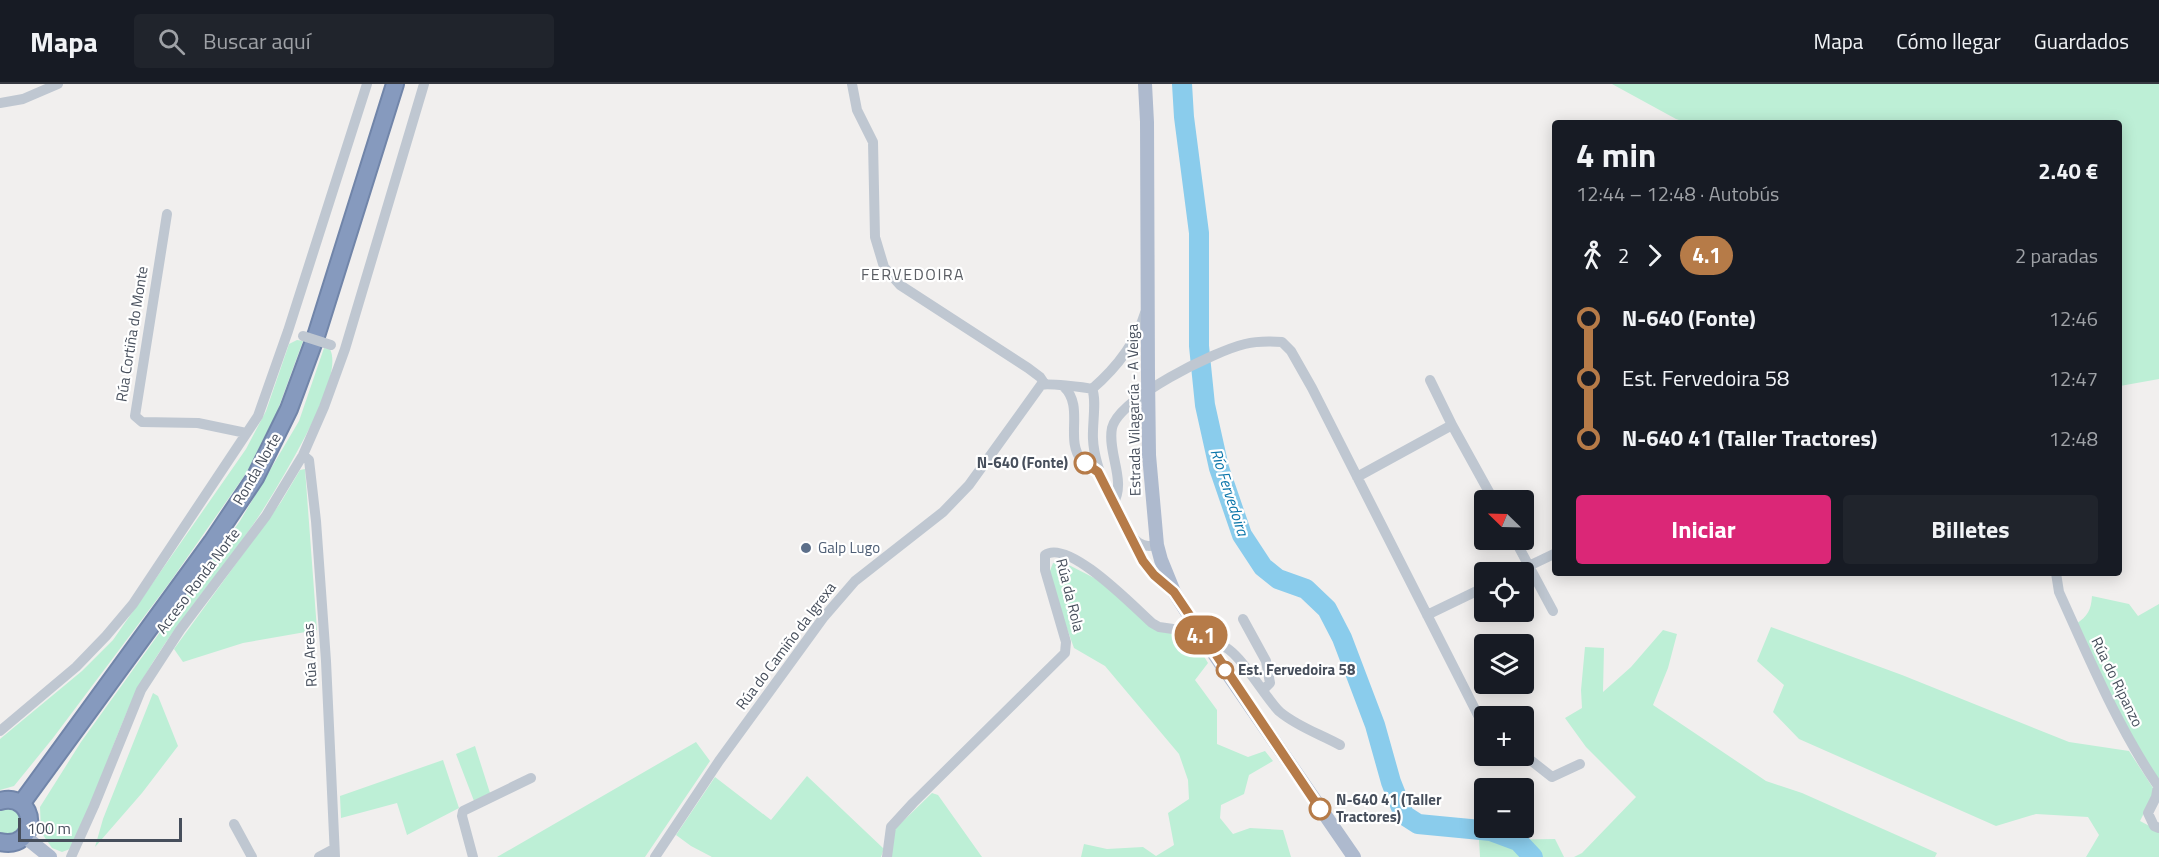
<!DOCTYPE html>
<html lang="es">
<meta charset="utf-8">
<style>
:root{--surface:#171b24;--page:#20242c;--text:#f1f3f6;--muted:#9ea1a6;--line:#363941;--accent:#db2777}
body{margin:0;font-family:"Titillium Web",sans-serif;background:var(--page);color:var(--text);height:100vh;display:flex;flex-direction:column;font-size:22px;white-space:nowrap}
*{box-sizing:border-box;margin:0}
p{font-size:20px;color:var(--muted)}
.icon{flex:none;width:33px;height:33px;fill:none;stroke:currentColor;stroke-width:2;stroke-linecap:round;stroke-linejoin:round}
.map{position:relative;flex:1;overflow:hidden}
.details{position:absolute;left:1552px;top:36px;width:570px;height:456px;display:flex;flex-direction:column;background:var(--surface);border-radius:6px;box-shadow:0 3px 15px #0003}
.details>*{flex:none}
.badge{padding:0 12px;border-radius:20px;font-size:21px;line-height:39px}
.needle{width:39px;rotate:293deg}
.controls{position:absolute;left:1474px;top:406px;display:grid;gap:12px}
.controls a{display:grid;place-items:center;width:60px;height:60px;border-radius:6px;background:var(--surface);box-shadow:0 3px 15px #0003;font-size:30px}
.scale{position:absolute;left:18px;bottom:15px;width:164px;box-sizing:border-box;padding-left:6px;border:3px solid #474f5c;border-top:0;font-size:16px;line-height:21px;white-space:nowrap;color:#474f5c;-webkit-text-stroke:4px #fff;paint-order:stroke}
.map>.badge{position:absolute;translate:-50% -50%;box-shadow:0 0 0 3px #fff}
.legs{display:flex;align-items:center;gap:9px;height:66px;padding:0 24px;font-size:20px}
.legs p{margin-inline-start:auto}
.head{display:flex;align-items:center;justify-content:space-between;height:102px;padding:0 24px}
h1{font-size:33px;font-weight:700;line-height:45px}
.cta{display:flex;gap:12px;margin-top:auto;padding:12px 24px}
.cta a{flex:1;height:69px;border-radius:6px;background:var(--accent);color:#fff;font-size:24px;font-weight:700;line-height:69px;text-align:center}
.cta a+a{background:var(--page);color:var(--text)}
ul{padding:0 24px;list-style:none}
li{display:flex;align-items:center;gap:21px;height:60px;font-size:22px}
li i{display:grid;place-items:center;width:9px;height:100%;margin:0 8px;background:currentColor}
li i::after{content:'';width:15px;height:15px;margin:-8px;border:4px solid;border-radius:50%;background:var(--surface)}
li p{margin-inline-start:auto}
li:first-child i{background:linear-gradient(#0000 50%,currentColor 0)}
li:last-child i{background:linear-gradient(currentColor 50%,#0000 0)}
header{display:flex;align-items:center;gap:36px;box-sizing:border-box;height:84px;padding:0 30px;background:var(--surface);border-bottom:2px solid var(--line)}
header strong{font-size:28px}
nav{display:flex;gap:33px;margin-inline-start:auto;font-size:21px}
.search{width:420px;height:54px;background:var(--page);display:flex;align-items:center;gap:15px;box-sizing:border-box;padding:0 21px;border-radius:6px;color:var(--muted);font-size:22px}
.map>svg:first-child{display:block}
.green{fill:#bdefd6}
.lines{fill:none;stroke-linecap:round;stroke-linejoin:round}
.river{stroke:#8accec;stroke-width:20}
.highway-casing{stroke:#7185a9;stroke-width:20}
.minor{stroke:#bfc7d1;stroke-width:10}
.major{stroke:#aebace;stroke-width:14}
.highway{stroke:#869abe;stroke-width:16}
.minor-bridge{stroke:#bfc7d1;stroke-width:10}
.major-bridge{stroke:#aebace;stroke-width:14}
.line-1-casing{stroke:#fff;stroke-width:14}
.line-1{stroke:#b67b48;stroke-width:9}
.stop-1-dot{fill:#fff;stroke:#b67b48;stroke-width:3}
.service-dot{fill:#5c6f8a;stroke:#fff;stroke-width:2}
.labels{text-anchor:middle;stroke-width:4.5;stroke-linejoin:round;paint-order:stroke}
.street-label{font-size:15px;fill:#474f5c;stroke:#fff}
.stop-label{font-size:15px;font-weight:bold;fill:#474f5c;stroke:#fff;text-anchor:start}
.service-label{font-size:15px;fill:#4e5e75;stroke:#fff;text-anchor:start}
.neighbourhood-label{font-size:16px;letter-spacing:1.5px;fill:#5b5e64;stroke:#fff}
.water-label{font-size:16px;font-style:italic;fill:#0c76aa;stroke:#fff}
</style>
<header>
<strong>Mapa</strong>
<div class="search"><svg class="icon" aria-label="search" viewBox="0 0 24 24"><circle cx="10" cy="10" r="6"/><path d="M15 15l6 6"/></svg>Buscar aquí</div>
<nav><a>Mapa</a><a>Cómo llegar</a><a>Guardados</a></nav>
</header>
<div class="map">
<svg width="2159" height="773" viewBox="0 0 2159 773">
<rect width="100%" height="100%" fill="#f1efee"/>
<path class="green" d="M1612 0H2159V295L2120 302V39H1688L1676 35Z
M297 256 303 257 277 328 247 388 170 498 53 654 14 702 0 706V655L82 587 113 556 246 365 266 327 289 260Z
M324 264 330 265C340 285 316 332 306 351 289 383 271 415 250 445 219 490 182 531 153 578 127 620 114 661 96 707 88 727 79 746 70 765L62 768 52 764 41 748 40 723 81 658 240 437 299 337Z
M305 385 317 546 243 559 183 578 174 565 281 418 300 386Z
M1063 478 1102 498 1157 546 1191 551 1208 579 1195 596 1217 626V660L1248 673 1265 667 1273 677 1249 691 1244 710 1221 721 1220 734 1233 750 1250 744 1283 746 1291 773H1081L1084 760 1107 765 1143 763 1156 772 1174 761 1168 729 1189 715 1188 696 1179 670 1105 582 1074 564 1048 492 1053 479Z
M2092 512 2129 520 2138 532 2159 520V698L2138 669 2076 540C2088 532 2091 526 2092 512Z
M1771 543 1902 591 2069 658 2129 667 2155 707 2140 737 2159 747V773H2086L2099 751 2088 733 2036 730 1996 742 1799 655 1773 628 1784 601 1757 577Z
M1663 546 1677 550 1668 584 1653 621 1766 697 1802 709 1937 769 1935 773H1574L1582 769 1636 713 1586 663 1565 634 1582 624 1581 606 1585 563 1604 564 1603 608 1631 583Z
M153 609 158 612 178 662 142 709 95 763 103 735Z
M696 658 710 677 645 773H497Z
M475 662 490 709 474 717 456 670Z
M443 676 459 724 407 751 397 719 341 734 340 712Z
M807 692 884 765 881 773H712L691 762 676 751 715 693 771 736Z
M932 709 938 711 982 773H889L895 745Z
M8 724 18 728 21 738 17 747 8 751 0 748V727Z
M1555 755 1564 773H1480L1479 756Z"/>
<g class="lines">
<path class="river" d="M1182 0 1184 33 1199 149V262L1205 321 1219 384 1242 451 1263 483 1278 495 1306 505 1327 525 1342 554 1375 641 1391 698 1404 731 1418 740 1491 747 1518 757 1533 773"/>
<g class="highway-casing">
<path id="highway" d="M0 717C38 707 40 767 0 758
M21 720 212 458 255 394 289 325 317 249 395 0"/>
</g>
<path class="minor" d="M852 0 857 26 873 58 875 153 884 183 900 201 1028 284 1040 293 1044 299
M0 19 23 15 58 0
M167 130 135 332 142 338 198 339 246 349
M1430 296 1452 341
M1064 303C1085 323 1064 356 1082 377 1087 381 1093 385 1098 388
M1092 305C1097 315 1092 342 1093 355 1094 381 1118 444 1139 459 1145 463 1151 462 1157 461
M1092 305C1115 285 1136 259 1145 229
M303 371 309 376 316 437 326 577 335 773
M1357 393 1452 341 1494 417
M1113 420C1127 397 1107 369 1112 344 1119 314 1215 267 1245 260 1257 257 1269 257 1282 258L1291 267 1312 304 1481 637 1485 641
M1132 453C1141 475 1153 494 1174 508
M1515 456 1553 527
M1514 489 1556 469
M2056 489 2059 508C2089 574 2117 642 2158 702L2156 713 2148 729 2154 742 2159 744
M1427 531 1485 503
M1243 535 1266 577 1270 599 1263 606
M1210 564C1213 563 1215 561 1218 561 1236 560 1266 616 1280 628 1298 643 1320 650 1340 661
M0 647 76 583 106 552 133 520 258 332 288 247 367 0
M1524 671 1552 693 1580 680
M234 740 252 773
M71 773 94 722 141 606 180 546 266 432 303 371 324 323 345 265 424 0
M319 773 334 765
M473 773 462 732 463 727 531 694
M655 773 719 677 823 534 855 497 943 428 969 401 1041 301C1047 299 1084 303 1092 305
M887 773 891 743 913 719 1065 569 1066 558 1045 486V471C1068 454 1134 523 1152 539L1159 543 1187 547 1196 542"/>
<path class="major" d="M1145 0 1147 38 1148 292
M1149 371 1157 461 1161 476 1174 508 1210 564 1354 773
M24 752 50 773"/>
<use href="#highway" class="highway"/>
<path class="minor-bridge" d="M303 252 331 261"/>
<path class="major-bridge" d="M1148 292 1149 371"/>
</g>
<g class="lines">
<g class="line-1-casing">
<path id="line-1" d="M1085 379 1098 388 1143 477 1154 491 1174 508 1320 725"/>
</g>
<use href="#line-1" class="line-1"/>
</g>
<g class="stop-1-dot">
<circle cx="1085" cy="379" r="10"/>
<circle cx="1225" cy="586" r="8"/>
<circle cx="1320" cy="725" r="10"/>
</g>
<circle class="service-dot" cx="806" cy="464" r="6"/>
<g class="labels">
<g class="street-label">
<text transform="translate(132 250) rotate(-81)" y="5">Rúa Cortiña do Monte</text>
<text transform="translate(1134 326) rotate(-91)" y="5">Estrada Vilagarcía - A Veiga</text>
<text transform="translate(257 385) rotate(-60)" y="5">Ronda Norte</text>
<text transform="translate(198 497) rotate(-53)" y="5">Acceso Ronda Norte</text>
<text transform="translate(1070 511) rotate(76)" y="5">Rúa da Rola</text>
<text transform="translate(786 562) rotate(-53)" y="5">Rúa do Camiño da Igrexa</text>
<text transform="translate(310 571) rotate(-93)" y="5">Rúa Areas</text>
<text transform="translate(2117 598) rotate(64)" y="5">Rúa do Ripanzo</text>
</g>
<g class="stop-label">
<text x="1068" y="384" text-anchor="end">N-640 (Fonte)</text>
<text x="1238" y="591">Est. Fervedoira 58</text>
<text x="1336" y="721">N-640 41 (Taller<tspan x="1336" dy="17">Tractores)</tspan></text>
</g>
<g class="service-label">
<text x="818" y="469">Galp Lugo</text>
</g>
<g class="neighbourhood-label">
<text x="913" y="196">FERVEDOIRA</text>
</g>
<g class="water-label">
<text transform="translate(1230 408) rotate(72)" y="6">Río Fervedoira</text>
</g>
</g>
</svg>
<div class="controls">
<a><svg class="needle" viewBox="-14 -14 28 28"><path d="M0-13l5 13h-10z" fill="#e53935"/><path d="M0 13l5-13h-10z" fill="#9ea1a6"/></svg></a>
<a><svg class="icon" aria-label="locate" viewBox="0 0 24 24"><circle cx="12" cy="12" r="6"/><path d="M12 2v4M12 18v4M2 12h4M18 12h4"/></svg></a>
<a><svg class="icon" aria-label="layers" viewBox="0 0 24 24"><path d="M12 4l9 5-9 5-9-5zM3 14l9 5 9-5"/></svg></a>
<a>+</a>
<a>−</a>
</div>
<div class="scale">100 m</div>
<b class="badge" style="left:1201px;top:551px;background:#b67b48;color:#fff">4.1</b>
<section class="details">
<div class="head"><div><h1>4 min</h1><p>12:44 – 12:48 · Autobús</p></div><b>2.40 €</b></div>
<div class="legs"><svg class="icon" aria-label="walk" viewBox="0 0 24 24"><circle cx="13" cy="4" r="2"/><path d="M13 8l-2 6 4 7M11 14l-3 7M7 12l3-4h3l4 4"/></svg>2<svg class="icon" aria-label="forward" viewBox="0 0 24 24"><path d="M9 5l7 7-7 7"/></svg><b class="badge" style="background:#b67b48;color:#fff">4.1</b><p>2 paradas</p></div>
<ul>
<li><i style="color:#b67b48"></i><b>N-640 (Fonte)</b><p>12:46</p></li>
<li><i style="color:#b67b48"></i><span>Est. Fervedoira 58</span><p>12:47</p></li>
<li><i style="color:#b67b48"></i><b>N-640 41 (Taller Tractores)</b><p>12:48</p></li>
</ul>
<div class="cta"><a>Iniciar</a><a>Billetes</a></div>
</section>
</div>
